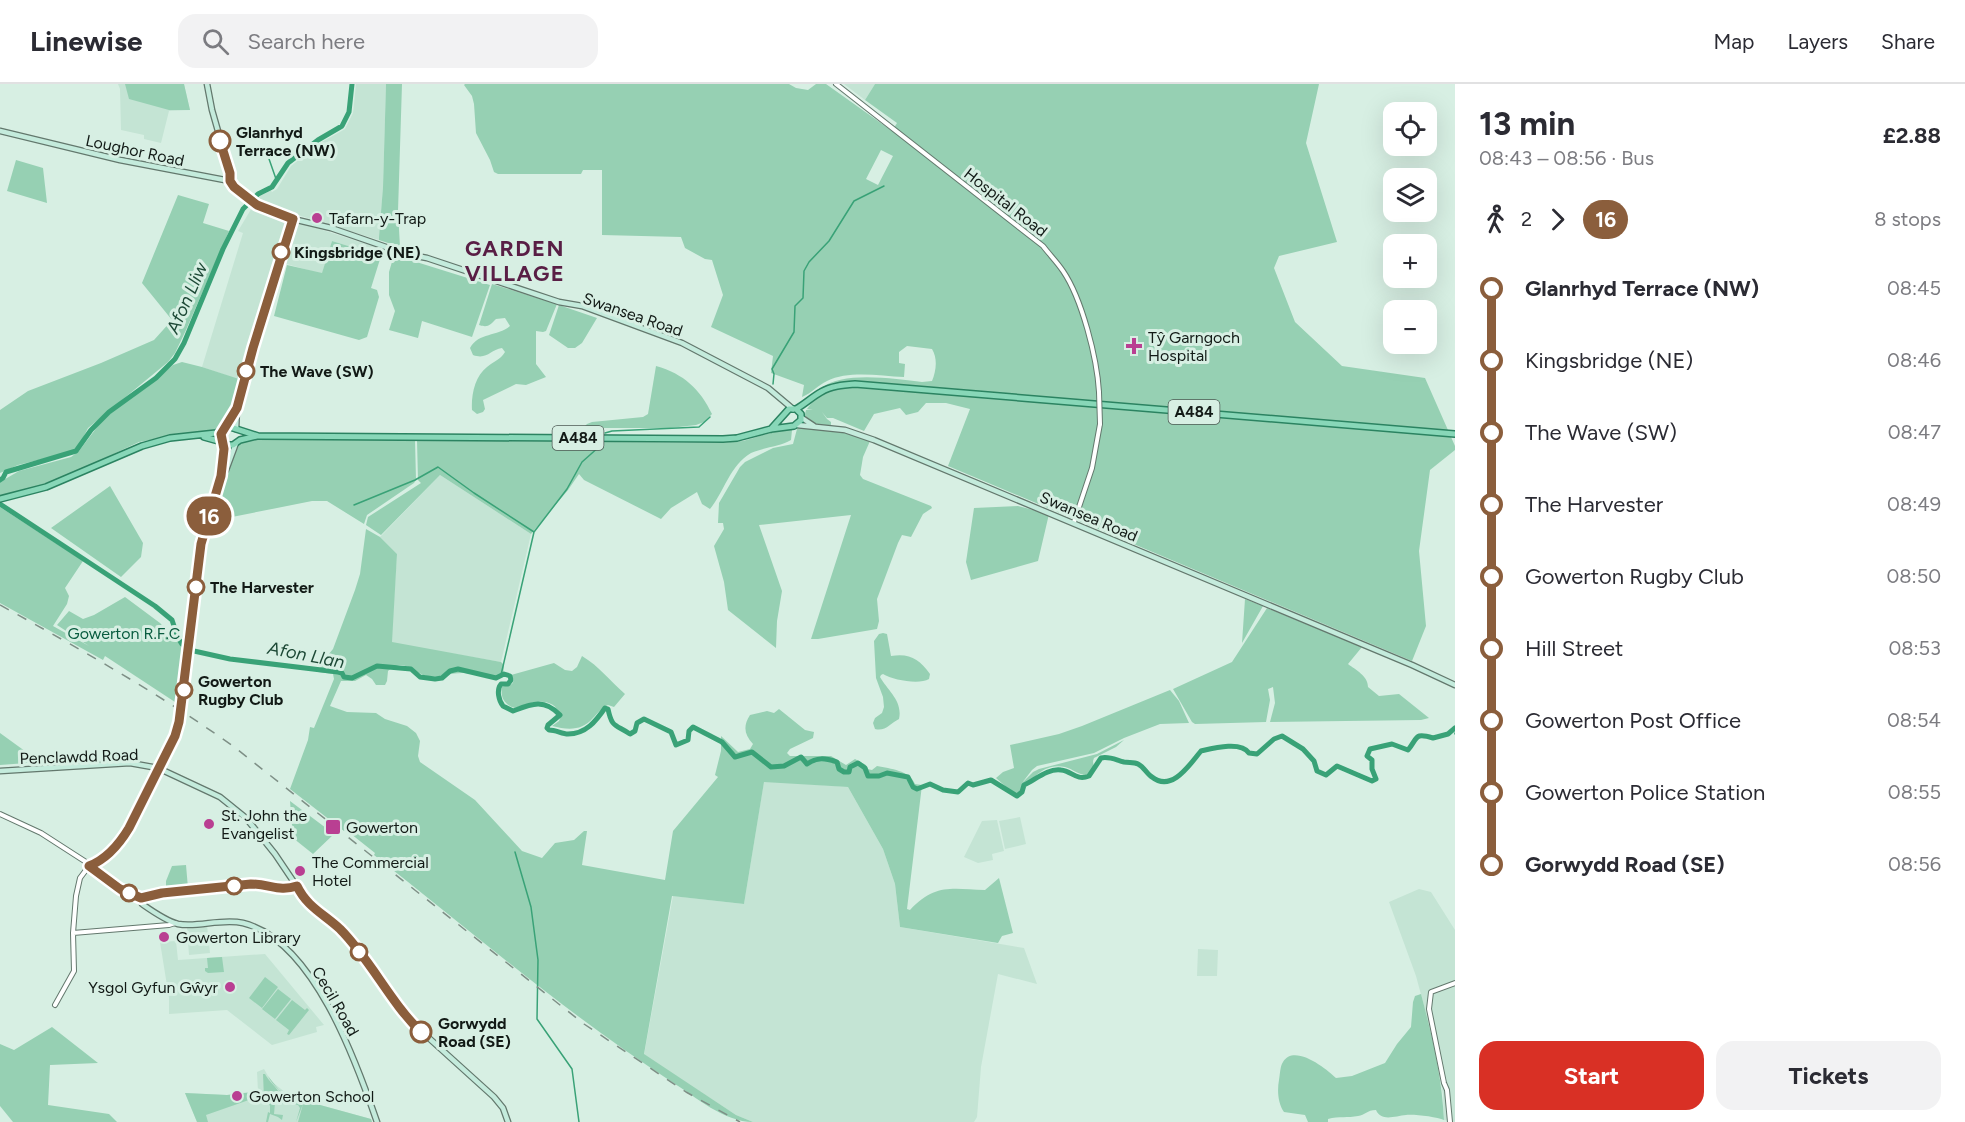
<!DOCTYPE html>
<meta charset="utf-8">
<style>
:root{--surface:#fff;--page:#f2f2f3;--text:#2b2b33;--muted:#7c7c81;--line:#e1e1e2;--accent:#d93025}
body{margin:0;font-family:Figtree,sans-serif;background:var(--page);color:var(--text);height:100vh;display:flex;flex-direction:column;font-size:22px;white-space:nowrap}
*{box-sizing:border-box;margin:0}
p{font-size:20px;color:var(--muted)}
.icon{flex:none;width:33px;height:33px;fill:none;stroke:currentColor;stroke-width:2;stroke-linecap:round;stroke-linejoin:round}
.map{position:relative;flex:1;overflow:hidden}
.drawer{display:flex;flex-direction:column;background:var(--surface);width:510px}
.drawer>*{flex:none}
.badge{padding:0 12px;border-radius:20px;font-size:21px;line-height:39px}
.fabs{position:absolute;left:1383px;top:18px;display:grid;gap:12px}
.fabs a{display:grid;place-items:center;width:54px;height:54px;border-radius:12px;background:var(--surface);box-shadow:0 6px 24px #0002;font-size:30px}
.map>.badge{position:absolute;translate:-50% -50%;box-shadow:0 0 0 3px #fff}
.legs{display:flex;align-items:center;gap:9px;height:66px;padding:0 24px;font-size:20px}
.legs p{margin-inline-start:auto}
.head{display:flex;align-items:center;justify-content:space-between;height:102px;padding:0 24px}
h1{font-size:33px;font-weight:700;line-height:45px}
.primary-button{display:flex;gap:12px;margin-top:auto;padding:12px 24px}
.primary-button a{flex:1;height:69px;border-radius:18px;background:var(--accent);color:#fff;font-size:24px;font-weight:700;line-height:69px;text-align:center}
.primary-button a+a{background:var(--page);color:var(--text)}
ul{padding:0 24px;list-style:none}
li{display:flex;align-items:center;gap:21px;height:72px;font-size:22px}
li i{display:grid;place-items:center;width:9px;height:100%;margin:0 8px;background:currentColor}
li i::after{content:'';width:15px;height:15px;margin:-8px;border:4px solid;border-radius:50%;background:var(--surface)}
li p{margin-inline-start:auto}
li:first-child i{background:linear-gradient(#0000 50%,currentColor 0)}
li:last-child i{background:linear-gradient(currentColor 50%,#0000 0)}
header{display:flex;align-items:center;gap:36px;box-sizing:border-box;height:84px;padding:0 30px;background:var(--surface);border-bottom:2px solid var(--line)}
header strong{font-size:28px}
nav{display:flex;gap:33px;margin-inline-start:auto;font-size:21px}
.search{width:420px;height:54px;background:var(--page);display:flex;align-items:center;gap:15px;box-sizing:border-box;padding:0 21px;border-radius:18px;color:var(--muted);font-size:22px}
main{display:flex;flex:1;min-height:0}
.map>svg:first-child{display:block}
.built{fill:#c4e4d4}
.green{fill:#96d0b3;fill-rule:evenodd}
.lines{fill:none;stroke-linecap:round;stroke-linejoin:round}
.stream{stroke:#39a277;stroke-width:1.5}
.river{stroke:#39a277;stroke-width:5}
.tertiary-casing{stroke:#63786d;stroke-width:6}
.secondary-casing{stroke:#63786d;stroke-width:7}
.primary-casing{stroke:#2b8361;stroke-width:8}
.tertiary{stroke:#fff;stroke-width:4}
.secondary{stroke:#c4ebdc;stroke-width:4.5}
.primary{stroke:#88d7b8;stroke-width:5}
.rail{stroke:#7e8f86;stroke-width:1.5;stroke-dasharray:10 10;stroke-linecap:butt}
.tertiary-bridge-casing{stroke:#63786d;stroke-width:6;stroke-linecap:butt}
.tertiary-bridge{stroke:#fff;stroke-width:4}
.line-1-casing{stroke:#fff;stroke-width:14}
.line-1{stroke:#8b5e3c;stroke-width:9}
.stop-1-dot{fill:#fff;stroke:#8b5e3c;stroke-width:3}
.poi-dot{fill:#b93f92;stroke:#d7efe3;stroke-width:2}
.labels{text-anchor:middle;stroke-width:6;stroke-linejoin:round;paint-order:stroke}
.shield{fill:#d7efe3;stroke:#4d5a54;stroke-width:1.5}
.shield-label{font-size:15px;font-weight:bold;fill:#121a16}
.stop-label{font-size:16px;font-weight:bold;fill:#121a16;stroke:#d7efe3;text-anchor:start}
.street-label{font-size:16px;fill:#121a16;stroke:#d7efe3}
.poi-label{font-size:16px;fill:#121a16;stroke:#d7efe3;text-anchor:start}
.park-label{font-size:16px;fill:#095c3f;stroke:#d7efe3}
.water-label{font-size:18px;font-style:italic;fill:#1d4936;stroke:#d7efe3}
.district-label{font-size:22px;font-weight:bold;letter-spacing:1.5px;fill:#591e45;stroke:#d7efe3}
</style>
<header>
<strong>Linewise</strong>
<div class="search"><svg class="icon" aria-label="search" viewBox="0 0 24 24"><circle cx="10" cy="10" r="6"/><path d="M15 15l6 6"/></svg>Search here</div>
<nav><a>Map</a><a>Layers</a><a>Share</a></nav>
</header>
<main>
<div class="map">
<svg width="1455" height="1038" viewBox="0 0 1455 1038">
<rect width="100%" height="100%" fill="#d7efe3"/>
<path class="built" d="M118 0H184L190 26 169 27 161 59 144 55V51L121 46 120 5Z
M356 0H386L383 103 379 156 288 128 266 121 253 113 270 105 272 108 277 105 291 82 320 59 345 45 353 29Z
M844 0H875L865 16Z
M253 122 282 133 285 140 276 177 240 296 202 283 243 149 238 147Z
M301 139 394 169V171L381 172 332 157 322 190 283 179 293 145 295 141Z
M440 391 531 450 501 578 391 559 397 470 380 453Z
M764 697 848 703 883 765 895 800 900 843 1024 864 1037 900 998 890 981 983 977 1033 974 1038H753L736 1031 644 971 673 812 744 820Z
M1020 733 1026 760 1005 765 999 737Z
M997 736 1004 767 992 770 993 776 978 779 964 773 982 737Z
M1419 805 1431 808 1455 846V1038L1444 1036 1443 1010 1430 944 1416 892 1389 818Z
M207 841 210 869 189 871 187 843Z
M176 857 178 876 265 870 324 941 316 943 317 948 272 961 227 926 169 930V914L160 858Z
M1198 865 1218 866 1217 892H1197Z
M264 985 271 997 291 1013 371 1035 372 1038H197L185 1009 227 1011 258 1007 257 988Z"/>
<path class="green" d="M125 0H184L190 26H169L129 15Z
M386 0H402L398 127 400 163 379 156V153L383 103Z
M465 0H789L796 4 808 6 816 0H826L892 47 897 39 865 16 875 0H1319L1306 59 1337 158 1279 172 1274 184 1295 238 1342 282 1425 294 1455 362V366L1430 386 1419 467 1426 542 1412 577 948 382 970 325 946 319H926L918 328 906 331 900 324 874 330 864 347 833 334H827L822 328 827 335 831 338V342L819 341 804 334 806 326 813 325H807C818 309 832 305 850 302L971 311 968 306 868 298H840L820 305C843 286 894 295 922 298L932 297C936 287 938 275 932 265L907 262 899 268V279L905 280 904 293C880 292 849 286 827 297 818 301 812 309 802 313L804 301 771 289 773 272 711 243 723 211 712 176 705 175 685 164 681 153 602 151V86H583L581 90H498L494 88 490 76 476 49 474 20 472 12 464 1ZM881 66 893 72 878 101 866 95Z
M16 76 43 84 47 119 7 107Z
M178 111 209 120 203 139 229 147 186 246 175 269 168 278 88 344 80 360 71 368 18 381 0 389V326L28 307 101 279 154 256 172 236 142 199Z
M332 157 381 172 371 204 377 206 379 213 367 253 359 256 274 232 287 181 322 189Z
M394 171 490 201 472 253 422 237 418 254 389 246 395 227 389 211V188Z
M492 200 557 220 546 247 543 248 536 247V280L546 293 526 301 516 300 483 316 485 325 483 328 477 330 472 326C471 311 475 292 487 283 494 277 500 276 505 268L502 264C490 266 487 276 473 271L470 264C479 248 497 253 510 242L505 234 496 235C490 241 488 244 479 241Z
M559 221 597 234 582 259 575 264H568L549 251Z
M182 278 202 283 239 295 233 315 236 316C232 328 226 339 216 348L188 349 139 358 73 389 27 406 0 411V398L19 387 71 373 79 367 101 338 118 323 147 303 173 281Z
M656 282C684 290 700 305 712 330L704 338 696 341 670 344H583L587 340 592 338 643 333 648 330Z
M800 343 842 348 870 357 863 373 860 391 863 395 931 422 932 424 923 430 911 453 902 451 898 459 877 515 879 537 877 545 818 555H811L851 431 759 441 782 507 777 537 776 564 728 526 724 498 714 462 724 445 723 439H718L719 419 740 383 745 378 773 364 793 360 797 345Z
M784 345 792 346 791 356C779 363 764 363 751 369 730 381 724 408 710 425L702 420 697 408 671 424 661 435 584 396 579 390 568 406 531 450 440 391 381 451 366 441 368 433 421 399 418 396 417 356 718 359 743 357Z
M264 355 415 356 416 396 414 399 367 431 364 440 327 417H312L232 433 214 428C217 414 231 369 241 359 246 354 257 355 264 355Z
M110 402 143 459 141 473 121 493 51 444Z
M1018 422 1049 430 1038 477 971 496 966 478 974 424Z
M0 423 83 477 65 504 69 512 67 520 53 542 89 562 57 541 69 527 83 535 94 531 125 513 160 539 185 566 178 620 105 572 103 576 0 519Z
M366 445 380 453 397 470 392 558 501 578 504 581 503 592C489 597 478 589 465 589 452 588 440 594 427 592 413 589 404 572 388 587L387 597 385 601H376L372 595 366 591 355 597H341L330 622 347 628 376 629 385 635 407 642 416 649 420 657 418 672 420 678 475 716 522 767 542 774 555 759 574 756 584 747H587L582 781 665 796 673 747 718 693 715 691 721 667V652L738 668 750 665 753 660C744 650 743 642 750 631L767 627 774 629 779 625 805 646 814 648 813 654 790 665 787 669 790 672H831L846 681 855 675 866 681 867 685 872 686 877 682C891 685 909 686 915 700L922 701 907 825 910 826C935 799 952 805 985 806L999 794 1013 849 1002 852 998 859 900 843 895 800 883 765 848 703 764 698 744 820 672 812 644 970 736 1031 753 1038C724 1038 696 1013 672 998 567 930 472 848 374 771L375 769 346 746 344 747 290 705 308 656 310 643 314 644 334 595 333 590 318 588 324 577 329 575 328 571 333 565 355 506 360 490Z
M1245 515 1263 522 1242 559Z
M1267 524 1362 563 1348 580C1356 586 1368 592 1368 603L1379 612 1399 610 1429 634 1421 636 1270 638 1275 619 1273 603 1268 605 1270 616 1266 638 1195 640 1192 638 1173 605 1232 578Z
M883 549 887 550 891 572C910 569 919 575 930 590L929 595C919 601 893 596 883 590L881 591 880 593C888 607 903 617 899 635 891 639 885 648 875 645L873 639 875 634 882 629 884 623 883 613 876 594 874 557 879 550Z
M582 572C600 583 609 596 625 610L614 623 608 621C601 624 598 629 593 634 582 647 568 646 552 642L559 637 561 632C553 611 532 618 515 624 505 621 500 614 502 603L512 600 514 596 511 591 554 579 565 586 572 587 577 583Z
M1170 606 1179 617 1189 639 1160 640 1124 654 1094 669 1037 682 1032 686 1022 699 1033 688 1039 685 1097 670 1124 656 1116 663 1094 674 1093 677 1094 685 1087 691C1078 691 1073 685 1065 683 1042 678 1031 698 1017 710L1012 708 996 694 1003 688 1014 684 1010 661 1059 650 1082 642Z
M0 649 40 678 0 681Z
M290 717 334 750 313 770 293 754Z
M186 781 188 804 166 806V797L172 782Z
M222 873 224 888 208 889 205 887V884H208L207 874Z
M265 893 278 903 262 924 249 914Z
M278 905 291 915 275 935 262 925Z
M1421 910C1432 951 1442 993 1444 1036 1437 1033 1414 1030 1406 1031 1395 1032 1381 1038 1376 1026 1367 1026 1365 1031 1358 1032 1348 1034 1339 1032 1328 1035V1038H1308L1305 1031 1284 1028C1278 1019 1277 1007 1279 996 1280 991 1280 982 1283 978 1294 959 1327 985 1336 994L1352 992 1385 979 1397 960 1411 943 1413 918 1415 912Z
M292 916 305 926 307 924 309 926 289 951 287 950 289 946 276 936Z
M52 943 98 979 50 981 48 1021 109 1030 117 1038H13L0 1022V960L14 966Z
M263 990H265C270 1000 284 1008 283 1020L275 1019 274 1030 283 1031 282 1036 278 1033 270 1030 268 1038H266L268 1028 270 1029V1022L267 1015H264Z
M268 992 279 1006 291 1013 371 1035 372 1038H298L303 1020 296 1038 300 1024 298 1021 285 1018C284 1007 272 1002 268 992Z
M262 1007 260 1012 206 1031 208 1038H197L185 1009 227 1011Z"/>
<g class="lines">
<path class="stream" d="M268 72 276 95
M773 300 774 290 772 285 794 248 795 222 803 214 804 187 809 178 829 157 854 117 884 102
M605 349 612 347 699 343 710 333
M354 421 415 396 438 383 474 409 534 448
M501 591 534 448 567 405 582 378 600 362
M1455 649V650
M515 768 531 823 538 876 537 935 572 985 579 1038"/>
<path class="river" d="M0 396 3 394 6 388 76 367 91 346 109 328 156 294 175 275 184 259 223 165 243 125 258 110 272 103 288 79 318 56 342 42 349 28 352 0
M0 420 155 522 172 536 178 554 182 560 194 567 230 575 338 588 342 589 344 593 352 594 377 582 411 585 420 593 435 595 442 594 450 587 458 585 496 594 504 590 510 592 511 596 508 600H501C496 606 499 617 503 622L513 627C531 620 544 614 560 631L548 641 547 644 549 646C556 646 562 650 568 650 586 650 596 637 605 624L608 625C612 644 615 640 630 650L635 647 637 639 644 635 671 648 676 661 688 656 689 647 693 643 722 658 735 673 752 668 771 683 784 682 801 673 807 680C817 673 825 674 837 678L839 685 844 688H849L850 683 858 679 865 684 868 692H879L887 689 908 693 913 703 917 705 930 700 943 706 958 708 968 699 973 701 991 696 1017 712 1022 708 1024 701C1035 696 1048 684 1061 686 1072 687 1076 697 1089 692L1101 674C1109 672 1116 676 1124 678 1129 679 1134 678 1138 680 1144 683 1147 690 1152 693 1172 709 1190 680 1201 667 1214 664 1241 657 1249 669L1257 670 1274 655 1282 652 1303 665 1314 677 1317 687 1326 691 1337 682 1372 697 1376 695 1372 685V676L1367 672 1370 665 1392 660 1408 666C1418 654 1414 648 1433 654L1448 650 1455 644"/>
<g class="tertiary-casing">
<path id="tertiary" d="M836 0 1043 162C1049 170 1057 178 1063 187 1082 215 1097 274 1099 308
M1074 438 1092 384 1100 340
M0 730 41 749 86 778 89 782 80 794 76 812 73 849 74 887 55 921
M141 814 162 809 251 800C268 800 281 807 297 802
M73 849 169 841 175 839
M1450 1038 1447 1006 1444 999 1429 925 1431 908 1455 899"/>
</g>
<g class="secondary-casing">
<path id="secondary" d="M207 0 212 26 230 89V97
M0 47 120 76 230 97 234 103 257 121 293 135 331 144 406 170 427 174 559 218 582 222 682 259 768 304 793 325
M802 334 814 342
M797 341 845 346 874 356 1412 581 1455 601
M225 345 237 324
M236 345 237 324 253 264 293 135
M223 359 221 392 201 460 179 638 175 652 161 677 130 744C120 759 107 775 89 782L120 805 141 814 142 820C152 827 166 837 178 840 198 844 221 834 243 839 313 856 356 977 377 1038
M221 392 226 386 236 359
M0 687 130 679 158 684 220 713 246 734 275 770 310 822 340 845 372 883 410 937 494 1013 503 1024 508 1038
M300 804 320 827"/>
</g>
<g class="primary-casing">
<path id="primary" d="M796 325C805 320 812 313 821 308 831 302 843 301 855 300L1455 350
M222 347 221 355 228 361H233L240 356 257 352
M204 353 222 358
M0 415 46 403 142 362 170 354 216 349 230 343 258 352 723 355 737 354 771 345 794 342 801 336V330L796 325H789L771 345"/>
</g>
<use href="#tertiary" class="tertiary"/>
<use href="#secondary" class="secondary"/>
<use href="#primary" class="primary"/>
<path class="rail" d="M0 521C80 565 158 609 233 662L584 940 686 1008 740 1038"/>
<g class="tertiary-bridge-casing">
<path id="tertiary-bridge" d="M1099 308 1100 340"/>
</g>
<use href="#tertiary-bridge" class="tertiary-bridge"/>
</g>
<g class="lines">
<g class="line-1-casing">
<path id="line-1" d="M220 57 230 89V97L234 103 257 121 293 135 253 264 237 324 221 350 224 365 221 392 201 460 179 638 175 652 129 744C120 759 107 775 89 782L120 805 141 814 162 809 251 800C270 800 279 808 297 802 307 823 324 830 340 845 371 876 390 918 421 948"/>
</g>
<use href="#line-1" class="line-1"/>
</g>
<g class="stop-1-dot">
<circle cx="220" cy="57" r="10"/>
<circle cx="281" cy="168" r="8"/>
<circle cx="246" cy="287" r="8"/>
<circle cx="196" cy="503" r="8"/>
<circle cx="184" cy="606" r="8"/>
<circle cx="234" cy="802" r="8"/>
<circle cx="129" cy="809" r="8"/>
<circle cx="359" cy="868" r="8"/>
<circle cx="421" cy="948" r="10"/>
</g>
<g class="poi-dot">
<circle cx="317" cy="134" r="6"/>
<path d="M1131 253h6v6h6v6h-6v6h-6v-6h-6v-6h6z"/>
<circle cx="209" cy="740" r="6"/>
<rect x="325" y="735" width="16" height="16" rx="3"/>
<circle cx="300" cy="787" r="6"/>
<circle cx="164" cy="853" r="6"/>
<circle cx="230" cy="903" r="6"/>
<circle cx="237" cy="1012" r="6"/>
</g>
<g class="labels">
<g class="shield">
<rect x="1168.5" y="316" width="51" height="24" rx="4.5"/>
<rect x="552.5" y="342" width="51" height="24" rx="4.5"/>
</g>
<g class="shield-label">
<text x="1194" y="333">A484</text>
<text x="578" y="359">A484</text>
</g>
<g class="stop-label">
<text x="236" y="54">Glanrhyd<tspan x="236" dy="18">Terrace (NW)</tspan></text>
<text x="294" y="174">Kingsbridge (NE)</text>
<text x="260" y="293">The Wave (SW)</text>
<text x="210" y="509">The Harvester</text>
<text x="198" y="603">Gowerton<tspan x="198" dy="18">Rugby Club</tspan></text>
<text x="438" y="945">Gorwydd<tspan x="438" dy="18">Road (SE)</tspan></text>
</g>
<g class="street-label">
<text transform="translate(135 66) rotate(12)" y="6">Loughor Road</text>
<text transform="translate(1006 118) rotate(38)" y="6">Hospital Road</text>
<text transform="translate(633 230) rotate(19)" y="6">Swansea Road</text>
<text transform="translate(1089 432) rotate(23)" y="6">Swansea Road</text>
<text transform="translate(79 672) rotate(-2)" y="6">Penclawdd Road</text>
<text transform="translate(336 917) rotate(60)" y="6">Cecil Road</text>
</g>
<g class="poi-label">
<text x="329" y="140">Tafarn-y-Trap</text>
<text x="1148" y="259">Tŷ Garngoch<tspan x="1148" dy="18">Hospital</tspan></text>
<text x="221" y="737">St. John the<tspan x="221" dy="18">Evangelist</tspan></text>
<text x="346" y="749">Gowerton</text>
<text x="312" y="784">The Commercial<tspan x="312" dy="18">Hotel</tspan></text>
<text x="176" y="859">Gowerton Library</text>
<text x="218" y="909" text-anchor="end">Ysgol Gyfun Gŵyr</text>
<text x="249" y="1018">Gowerton School</text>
</g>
<g class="park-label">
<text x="124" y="555">Gowerton R.F.C</text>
</g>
<g class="water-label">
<text transform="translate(187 214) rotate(-66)" y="6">Afon Lliw</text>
<text transform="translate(306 571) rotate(11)" y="6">Afon Llan</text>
</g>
<g class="district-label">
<text x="515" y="172">GARDEN<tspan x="515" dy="25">VILLAGE</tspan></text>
</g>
</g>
</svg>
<div class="fabs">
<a><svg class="icon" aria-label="locate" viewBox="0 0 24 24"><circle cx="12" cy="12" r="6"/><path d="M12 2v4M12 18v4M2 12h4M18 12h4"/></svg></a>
<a><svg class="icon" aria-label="layers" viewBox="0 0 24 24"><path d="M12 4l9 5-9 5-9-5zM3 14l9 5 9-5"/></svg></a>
<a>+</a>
<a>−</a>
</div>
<b class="badge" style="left:209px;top:432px;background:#8b5e3c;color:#fff">16</b>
</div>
<section class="drawer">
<div class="head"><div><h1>13 min</h1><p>08:43 – 08:56 · Bus</p></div><b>£2.88</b></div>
<div class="legs"><svg class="icon" aria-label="walk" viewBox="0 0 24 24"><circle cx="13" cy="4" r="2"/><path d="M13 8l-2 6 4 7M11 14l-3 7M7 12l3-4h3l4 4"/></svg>2<svg class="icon" aria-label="forward" viewBox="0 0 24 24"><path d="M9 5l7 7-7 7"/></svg><b class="badge" style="background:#8b5e3c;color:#fff">16</b><p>8 stops</p></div>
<ul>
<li><i style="color:#8b5e3c"></i><b>Glanrhyd Terrace (NW)</b><p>08:45</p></li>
<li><i style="color:#8b5e3c"></i><span>Kingsbridge (NE)</span><p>08:46</p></li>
<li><i style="color:#8b5e3c"></i><span>The Wave (SW)</span><p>08:47</p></li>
<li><i style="color:#8b5e3c"></i><span>The Harvester</span><p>08:49</p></li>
<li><i style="color:#8b5e3c"></i><span>Gowerton Rugby Club</span><p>08:50</p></li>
<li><i style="color:#8b5e3c"></i><span>Hill Street</span><p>08:53</p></li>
<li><i style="color:#8b5e3c"></i><span>Gowerton Post Office</span><p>08:54</p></li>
<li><i style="color:#8b5e3c"></i><span>Gowerton Police Station</span><p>08:55</p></li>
<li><i style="color:#8b5e3c"></i><b>Gorwydd Road (SE)</b><p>08:56</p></li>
</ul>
<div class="primary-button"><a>Start</a><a>Tickets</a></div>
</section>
</main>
